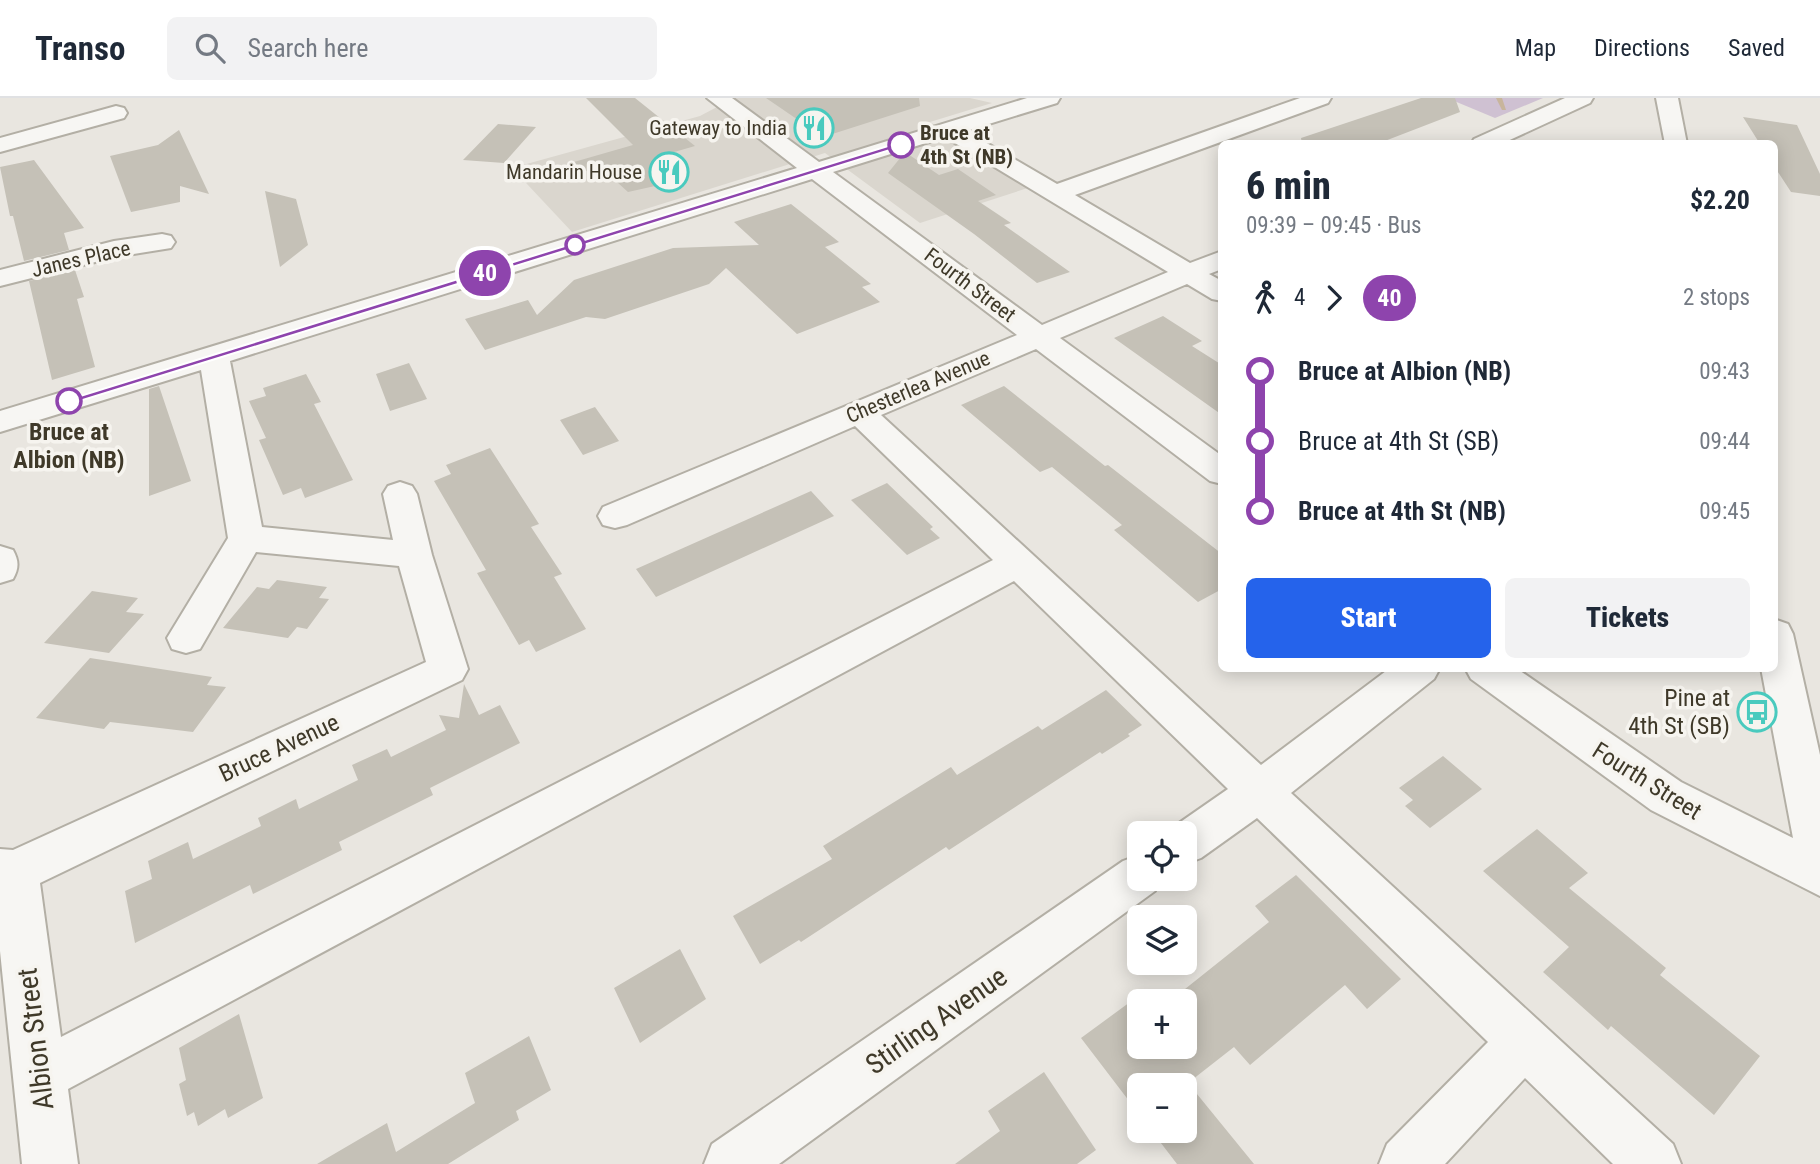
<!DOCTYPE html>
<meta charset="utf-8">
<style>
:root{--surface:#fff;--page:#f2f2f3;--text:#1f2937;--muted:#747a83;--line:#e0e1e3;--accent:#2563eb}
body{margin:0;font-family:"Roboto Condensed",sans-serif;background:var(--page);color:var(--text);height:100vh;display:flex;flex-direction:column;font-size:26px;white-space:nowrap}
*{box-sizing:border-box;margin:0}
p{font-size:23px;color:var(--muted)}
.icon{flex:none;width:38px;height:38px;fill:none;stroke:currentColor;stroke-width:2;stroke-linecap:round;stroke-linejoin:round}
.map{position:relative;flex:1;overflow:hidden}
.drawer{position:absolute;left:1218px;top:42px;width:560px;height:532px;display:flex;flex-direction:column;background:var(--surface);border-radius:10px;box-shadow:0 4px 18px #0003}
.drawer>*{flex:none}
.badge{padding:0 14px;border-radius:23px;font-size:24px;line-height:46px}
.buttons{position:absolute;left:1127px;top:723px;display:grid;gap:14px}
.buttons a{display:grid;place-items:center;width:70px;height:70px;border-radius:10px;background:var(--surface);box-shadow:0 4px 18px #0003;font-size:35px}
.map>.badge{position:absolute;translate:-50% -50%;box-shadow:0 0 0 4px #fff}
.legs{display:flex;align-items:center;gap:10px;height:77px;padding:0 28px;font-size:23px}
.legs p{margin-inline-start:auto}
.headline{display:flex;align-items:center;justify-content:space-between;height:119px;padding:0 28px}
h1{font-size:38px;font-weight:800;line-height:52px}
.cta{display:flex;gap:14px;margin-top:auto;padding:14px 28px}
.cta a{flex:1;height:80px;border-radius:10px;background:var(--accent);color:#fff;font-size:28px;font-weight:800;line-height:80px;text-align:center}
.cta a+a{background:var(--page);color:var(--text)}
ul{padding:0 28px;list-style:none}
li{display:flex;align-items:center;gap:24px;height:70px;font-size:26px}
li i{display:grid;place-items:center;width:10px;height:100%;margin:0 9px;background:currentColor}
li i::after{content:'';width:18px;height:18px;margin:-9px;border:5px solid;border-radius:50%;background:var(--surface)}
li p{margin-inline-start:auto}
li:first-child i{background:linear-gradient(#0000 50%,currentColor 0)}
li:last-child i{background:linear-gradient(currentColor 50%,#0000 0)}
header{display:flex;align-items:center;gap:42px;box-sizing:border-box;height:98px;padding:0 35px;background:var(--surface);border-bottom:2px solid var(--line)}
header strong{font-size:33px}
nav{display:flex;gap:38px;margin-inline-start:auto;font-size:24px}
.search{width:490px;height:63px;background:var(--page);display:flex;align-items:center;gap:18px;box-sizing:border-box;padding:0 24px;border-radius:10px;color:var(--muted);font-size:26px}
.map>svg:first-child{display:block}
.built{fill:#dad6ce}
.green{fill:#cfc1d2}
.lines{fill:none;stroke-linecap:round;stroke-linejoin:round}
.stream{fill:#c8b59c;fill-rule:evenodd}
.building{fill:#c5c1b7}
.minor-casing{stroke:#b3afa5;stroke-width:4}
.minor{fill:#f7f6f3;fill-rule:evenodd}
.line-1{fill:#8e44ad;stroke:#fff;stroke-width:2}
.stop-1-dot{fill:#fff;stroke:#8e44ad;stroke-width:3.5}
.labels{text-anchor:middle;stroke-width:7;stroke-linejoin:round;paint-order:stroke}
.far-poi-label{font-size:21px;fill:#3f3929;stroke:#f6f4ef;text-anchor:end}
.far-stop-label{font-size:21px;font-weight:bold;fill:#3f3929;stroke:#f6f4ef;text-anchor:start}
.far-street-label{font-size:21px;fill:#3f3929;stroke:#f6f4ef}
.stop-label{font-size:24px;font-weight:bold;fill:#3f3929;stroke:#f6f4ef}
.poi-label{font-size:24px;fill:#3f3929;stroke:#f6f4ef;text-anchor:end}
.street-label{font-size:24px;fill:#3f3929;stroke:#f6f4ef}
.near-street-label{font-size:28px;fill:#3f3929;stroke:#f6f4ef}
</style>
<header>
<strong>Transo</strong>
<div class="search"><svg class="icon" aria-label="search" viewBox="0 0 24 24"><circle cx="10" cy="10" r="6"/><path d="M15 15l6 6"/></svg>Search here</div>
<nav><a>Map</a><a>Directions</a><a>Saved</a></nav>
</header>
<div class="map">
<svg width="1820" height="1066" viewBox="0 0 1820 1066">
<rect width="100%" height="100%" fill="#e9e6e0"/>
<path class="built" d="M734 0H970L992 5 930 24 1034 88 920 125 825 55 572 134 512 70 700 18Z"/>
<path class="green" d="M1447 0H1543L1495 20Z"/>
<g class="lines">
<path class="stream" d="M1496 0H1502L1506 12H1502Z"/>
</g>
<path class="building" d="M586 0H635L695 48 657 59 682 82 628 94 607 75 560 70V68L633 47Z
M766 0H919L920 8 823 39Z
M1421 0H1455L1460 14 1377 46H1302L1301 40Z
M1743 19 1797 27 1820 76V98L1791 94 1774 68V46H1760Z
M498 26 536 29 504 65 463 62Z
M179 32 209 96 180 88V104L131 114 110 58 158 47Z
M905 54 939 77 958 71 996 97 978 103 1011 125 1004 127 1070 174 1037 185 974 136 888 75Z
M34 62 84 130 64 135 69 152 24 163 13 118H10L0 69Z
M265 93 296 101 308 147 280 169Z
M791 106 839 144 825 149 871 186 862 189 880 204 797 236 726 170 709 186 605 221 586 219 485 252 465 221 528 202 537 217 574 182 673 150 759 147 734 124Z
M75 172 84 199 77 201 95 269 52 282 29 183Z
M1163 218 1202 243 1192 248 1222 267V317L1114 240Z
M409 265 427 301 390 313 376 276Z
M306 276 321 304 314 306 353 382 305 400 301 390 283 397 259 342 266 340 249 303 266 298 263 290Z
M159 288 191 383 149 398V291Z
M1004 288 1105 368 1108 367 1222 456V491L1198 504 1114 432 1122 427 1052 369 1040 374 961 307Z
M595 309 619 343 583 357 560 322Z
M490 350 539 426 531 429 562 476 554 479 586 531 536 554 529 542 519 547 477 475 486 472 434 383 451 376 446 367Z
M887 385 933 429 930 431 940 440 907 457 851 402Z
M811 393 834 418 656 499 636 471Z
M277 482 327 489 319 500 329 501 307 531 297 529 288 540 223 530 257 489 269 491Z
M92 493 138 500 126 514 144 516 109 555 44 545Z
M90 560 212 579 207 587 226 589 193 634 110 624 104 631 36 620Z
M464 586 479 617 500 607 520 645 430 690 433 697 339 744 342 752 253 796 250 787 135 845 125 793 152 781 148 763 188 744 193 761 261 728 258 720 296 701 299 711 358 682 352 667 387 651 391 659 446 632 439 617 459 620Z
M1106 592 1142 627 1128 636 1130 638 1102 656 1100 654 949 752 946 749 801 844 799 842 760 866 733 818 832 761 823 748 951 669 957 677 1038 628 1042 632Z
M1443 658 1482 691 1430 730 1405 708 1413 702 1399 690Z
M1537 731 1588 775 1569 790 1666 870 1660 877 1760 958 1714 1017 1611 928 1608 932 1543 874 1569 849 1483 773Z
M1296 777 1401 881 1367 911 1345 887 1250 967 1234 949 1188 985 1254 1066H1177L1151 1032H1185V987H1139V1016L1081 940 1141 896 1147 903H1139V948H1185V903H1170L1269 824 1255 808Z
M680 851 706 901 640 945 614 890Z
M239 916 263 1000 228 1020 225 1011 198 1028 194 1014 187 1018 179 986 186 982 179 950Z
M529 938 551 992 516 1013 519 1022 448 1066H317L387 1025 396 1054 475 1005 465 975Z
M1044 974 1096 1052 1077 1066H955L1000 1033 988 1013Z"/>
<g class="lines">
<g class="minor-casing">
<path id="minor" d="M707 0H732L819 64 1027 0H1060L1057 5 966 33 1057 86 1300 0H1331L1328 5 1075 97 1190 165 1222 153V171L1209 176 1222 183V203L1212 201 1187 186 1060 240 1222 358V386L1210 383 1036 251 881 317 1261 667 1390 570H1440L1434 581 1291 695 1673 1046 1681 1066H1613L1525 980 1445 1066H1379L1387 1046 1488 944 1257 720 1201 760 1185 766V735H1167L1169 732 1228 691 1014 483 68 991 78 1066H22L0 853V751L13 752 426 564 399 468 256 454 200 551 186 555 172 551 167 540 228 440 201 272 0 334V313L797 70ZM945 39 1168 174 1042 227 833 74ZM812 81 1017 237 603 409 598 418 603 427 615 430 627 427 855 328 993 462 61 939 40 785 462 582 468 571 432 457 417 396 412 388 400 384 388 388 383 396 393 442 262 429 230 263Z
M1565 0H1593L1590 5 1501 46H1471L1474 41Z
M1656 0H1678L1687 46H1665Z
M116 8 124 10 127 15 124 20 0 54V40Z
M162 136 171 138 175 144 171 150 115 159 0 188V172L114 143Z
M0 448 13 452C19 463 19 470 13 481L0 485Z
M1774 521 1788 526 1793 536 1820 657V798L1651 712 1471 581 1465 570H1516L1681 684 1793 740 1761 570H1774Z
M1139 757V780H1161L1155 793 779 1066H704L712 1046 1123 763Z"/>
</g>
<use href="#minor" class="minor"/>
</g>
<path class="line-1" d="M901 44 903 48 73 305 64 303Z"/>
<defs>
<g id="restaurant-ring" transform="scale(2.0125)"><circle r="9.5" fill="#f6f4ef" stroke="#49cabe" stroke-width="1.5"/><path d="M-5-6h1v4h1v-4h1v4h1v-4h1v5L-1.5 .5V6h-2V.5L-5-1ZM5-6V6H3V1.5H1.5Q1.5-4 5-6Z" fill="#49cabe"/></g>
<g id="bus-ring" transform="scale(2.0125)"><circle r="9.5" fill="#f6f4ef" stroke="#49cabe" stroke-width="1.5"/><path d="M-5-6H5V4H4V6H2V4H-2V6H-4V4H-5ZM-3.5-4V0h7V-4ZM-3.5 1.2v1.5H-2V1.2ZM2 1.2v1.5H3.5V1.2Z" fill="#49cabe"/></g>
</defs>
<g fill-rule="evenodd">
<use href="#restaurant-ring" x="814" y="30"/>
<use href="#restaurant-ring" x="669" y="74"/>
<use href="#bus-ring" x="1757" y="614"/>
</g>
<g class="stop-1-dot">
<circle cx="901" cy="47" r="12"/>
<circle cx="575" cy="147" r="9"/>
<circle cx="69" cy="303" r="12"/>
</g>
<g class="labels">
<g class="far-poi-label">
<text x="787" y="37">Gateway to India</text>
<text x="642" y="81">Mandarin House</text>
</g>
<g class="far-stop-label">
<text x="920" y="42">Bruce at<tspan x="920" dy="24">4th St (NB)</tspan></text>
</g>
<g class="far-street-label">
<text transform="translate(81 161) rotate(-13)" y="7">Janes Place</text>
<text transform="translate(970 187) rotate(37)" y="7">Fourth Street</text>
<text transform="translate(918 289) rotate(-23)" y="7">Chesterlea Avenue</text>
</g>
<g class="stop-label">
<text x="69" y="342">Bruce at<tspan x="69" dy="28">Albion (NB)</tspan></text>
</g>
<g class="poi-label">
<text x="1730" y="608">Pine at<tspan x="1730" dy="28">4th St (SB)</tspan></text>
</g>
<g class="street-label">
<text transform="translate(279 650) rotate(-25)" y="8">Bruce Avenue</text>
<text transform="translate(1647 683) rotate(32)" y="8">Fourth Street</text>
</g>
<g class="near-street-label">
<text transform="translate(936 922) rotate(-35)" y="10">Stirling Avenue</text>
<text transform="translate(35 941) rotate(-97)" y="10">Albion Street</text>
</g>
</g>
</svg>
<div class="buttons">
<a><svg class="icon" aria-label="locate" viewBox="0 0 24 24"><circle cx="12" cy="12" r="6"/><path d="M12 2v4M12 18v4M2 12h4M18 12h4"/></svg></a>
<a><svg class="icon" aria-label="layers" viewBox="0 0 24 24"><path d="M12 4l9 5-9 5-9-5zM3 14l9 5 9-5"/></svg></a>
<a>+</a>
<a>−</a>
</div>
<b class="badge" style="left:485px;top:175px;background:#8e44ad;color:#fff">40</b>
<section class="drawer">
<div class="headline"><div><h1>6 min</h1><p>09:39 – 09:45 · Bus</p></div><b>$2.20</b></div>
<div class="legs"><svg class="icon" aria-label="walk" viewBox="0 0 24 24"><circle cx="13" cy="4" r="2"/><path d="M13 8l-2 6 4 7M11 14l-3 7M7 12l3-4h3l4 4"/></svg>4<svg class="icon" aria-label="forward" viewBox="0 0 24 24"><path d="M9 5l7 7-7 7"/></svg><b class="badge" style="background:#8e44ad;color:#fff">40</b><p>2 stops</p></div>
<ul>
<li><i style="color:#8e44ad"></i><b>Bruce at Albion (NB)</b><p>09:43</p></li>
<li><i style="color:#8e44ad"></i><span>Bruce at 4th St (SB)</span><p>09:44</p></li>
<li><i style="color:#8e44ad"></i><b>Bruce at 4th St (NB)</b><p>09:45</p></li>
</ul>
<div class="cta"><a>Start</a><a>Tickets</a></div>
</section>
</div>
